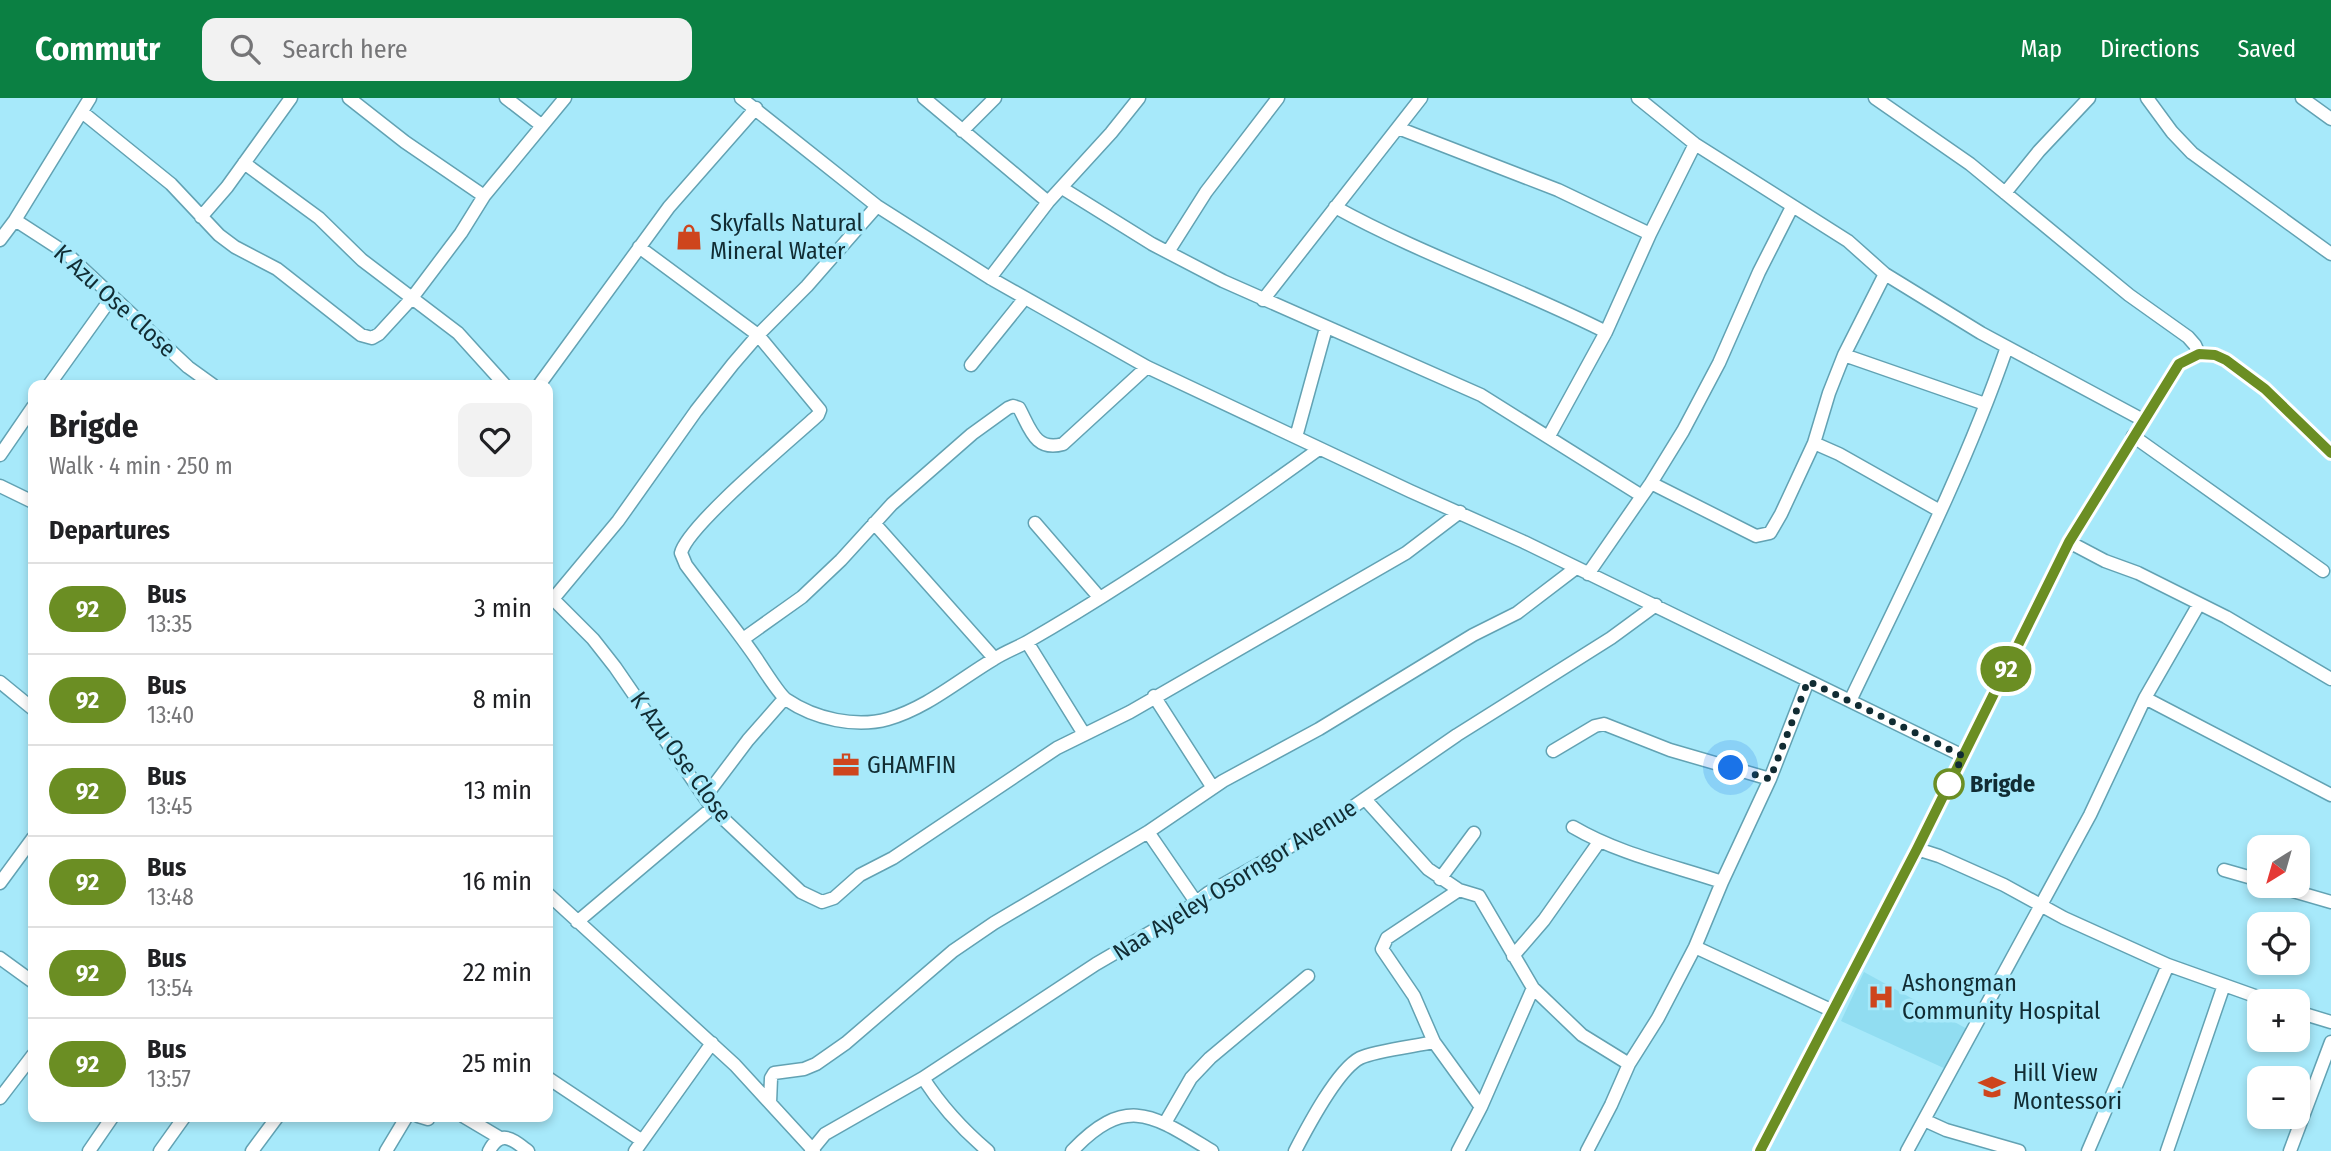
<!DOCTYPE html>
<meta charset="utf-8">
<style>
:root{--surface:#fff;--page:#f2f2f2;--text:#202124;--muted:#757577;--line:#e0e0e0;--accent:#0b8043}
body{margin:0;font-family:"Fira Sans Condensed",sans-serif;background:var(--page);color:var(--text);height:100vh;display:flex;flex-direction:column;font-size:26px;white-space:nowrap}
*{box-sizing:border-box;margin:0}
p{font-size:23px;color:var(--muted)}
.icon{flex:none;width:38px;height:38px;fill:none;stroke:currentColor;stroke-width:2;stroke-linecap:round;stroke-linejoin:round}
.map{position:relative;flex:1;overflow:hidden}
.side{position:absolute;left:28px;top:282px;width:525px;height:742px;display:flex;flex-direction:column;background:var(--surface);border-radius:14px;box-shadow:0 4px 10px #0003}
.side>*{flex:none}
.badge{padding:0 14px;border-radius:23px;font-size:24px;line-height:46px}
.needle{width:46px;rotate:217deg}
.tools{position:absolute;left:2247px;top:737px;display:grid;gap:14px}
.tools a{display:grid;place-items:center;width:63px;height:63px;border-radius:14px;background:var(--surface);box-shadow:0 4px 10px #0003;font-size:35px}
.you{position:absolute;width:35px;height:35px;margin:-18px;border:5px solid #fff;border-radius:50%;background:#1a73e8;box-shadow:0 0 0 10px #1a73e833}
.map>.badge{position:absolute;translate:-50% -50%;box-shadow:0 0 0 4px #fff}
h2{padding:0 21px;font-size:26px;line-height:63px}
.round{display:grid;place-items:center;flex:none;width:74px;height:74px;border-radius:14px;background:var(--page)}
.headline{display:flex;align-items:center;justify-content:space-between;height:119px;padding:0 21px}
h1{font-size:33px;font-weight:700;line-height:52px}
ul{padding:0;list-style:none}
li{display:flex;align-items:center;gap:21px;height:91px;padding:0 21px;border-top:2px solid var(--line)}
li div{flex:1}
li b{display:block;font-size:26px}
li em{font-style:normal}
li .badge{min-width:77px;font-weight:700;text-align:center}
header{display:flex;align-items:center;gap:42px;box-sizing:border-box;height:98px;padding:0 35px;background:var(--accent);color:#fff}
header strong{font-size:33px}
nav{display:flex;gap:38px;margin-inline-start:auto;font-size:24px}
.search{width:490px;height:63px;background:var(--page);display:flex;align-items:center;gap:18px;box-sizing:border-box;padding:0 24px;border-radius:14px;color:var(--muted);font-size:26px}
.map>svg:first-child{display:block}
.built{fill:#91ddf1}
.lines{fill:none;stroke-linecap:round;stroke-linejoin:round}
.minor-casing{stroke:#62a2b3;stroke-width:15}
.minor{stroke:#fff;stroke-width:12}
.line-casing{stroke:#fff;stroke-width:16}
.line{stroke:#6b8e23;stroke-width:10}
.walk{stroke:#112c33;stroke-width:7;stroke-dasharray:0 12.6}
.stop-dot{fill:#fff;stroke:#6b8e23;stroke-width:3.5}
.labels{text-anchor:middle;stroke-width:7;stroke-linejoin:round;paint-order:stroke}
.poi-label{font-size:24px;fill:#112c33;stroke:#a7e9fa;text-anchor:start}
.street-label{font-size:24px;fill:#112c33;stroke:#a7e9fa}
.stop-label{font-size:24px;font-weight:bold;fill:#112c33;stroke:#a7e9fa;text-anchor:start}
</style>
<header>
<strong>Commutr</strong>
<div class="search"><svg class="icon" aria-label="search" viewBox="0 0 24 24"><circle cx="10" cy="10" r="6"/><path d="M15 15l6 6"/></svg>Search here</div>
<nav><a>Map</a><a>Directions</a><a>Saved</a></nav>
</header>
<div class="map">
<svg width="2331" height="1053" viewBox="0 0 2331 1053">
<rect width="100%" height="100%" fill="#a7e9fa"/>
<path class="built" d="M1864 874 1969 932 1948 972 1841 923Z"/>
<g class="lines">
<g class="minor-casing">
<path id="minor" d="M349 0 405 44 484 98
M506 0 541 27
M741 0 877 108 990 180 1147 269 1410 393 1524 444 1963 658
M924 0 1048 104
M1638 0 1695 46 1848 143 1885 176 1981 235 2143 322
M1875 0 1970 66 2129 197 2188 239 2195 247 2199 256
M2147 0 2172 34 2192 55 2331 156
M2302 0 2331 21
M82 14 171 86 219 137 235 149 277 171 361 237 372 240 379 236 412 200 461 135 484 98 565 0
M1398 30 1558 92 1650 136
M962 33 995 0
M244 65 319 120 362 162 458 235 505 287
M1062 90 1152 146 1223 183 1481 297 1642 398
M2005 95 2039 53 2089 0
M1335 109C1422 157 1517 189 1606 234
M201 119 227 89 291 0
M15 122 66 155 188 269 213 287
M0 142 15 122 90 0
M639 149 758 237 820 312 818 317C792 341 687 428 681 455L686 467C709 498 734 528 756 560 762 569 780 598 787 602 815 621 856 630 888 621 927 610 960 581 994 561 1005 554 1016 550 1027 544 1128 486 1225 419 1319 351
M1168 154 1206 94 1278 0
M990 180 1048 104 1111 35 1139 0
M1263 202 1421 0
M1844 257 1985 306
M971 267 1025 200
M49 287 112 199
M539 287 669 109 756 10
M1549 338 1606 234 1650 136 1695 46
M2133 338 2323 473
M1296 339 1326 230
M1814 345 1839 356 1940 413
M0 357 33 309
M1651 385 1756 438 1770 435 1781 416 1814 345 1829 295 1844 257 1885 176
M0 388 33 404
M874 425 994 560
M1035 425 1099 499
M2069 444 2105 463 2138 475 2226 519 2331 581
M1588 476 1651 385 1683 333 1719 265 1759 174 1792 109
M548 496 593 541 615 569 712 710 801 794 822 804 834 800 860 777 893 760 1057 650 1130 614 1406 455 1460 414
M553 501 618 423 696 313 733 266 758 237 807 188 877 108
M743 541 802 499 841 462 892 406 972 336 1008 310 1013 308 1019 310C1030 330 1035 354 1063 346L1147 269
M1027 544 1084 636
M0 584 33 611
M1154 598 1213 690
M2145 600 2331 697
M1850 603C1905 488 1965 371 2007 249
M1553 653 1595 628 1604 626 1670 652 1770 681
M705 699 748 642 784 601
M1365 701 1428 771 1459 792 1479 798 1533 890 1582 937 1629 966
M1573 729C1619 756 1671 767 1722 784
M1148 734 1196 804
M1917 751 1939 758 2004 787 2064 820 2168 867 2269 903
M2224 772 2259 782
M1440 781 1474 735
M0 785 33 740
M2276 788 2331 804
M1459 792 1387 840 1382 851 1414 898 1434 944 1481 1009
M548 796 735 967 814 1053
M577 824 712 710
M1695 849 1833 913
M1513 858 1544 822 1599 744
M0 860 33 884
M2298 914 2331 924
M548 980 641 1042
M923 980C941 1008 962 1031 988 1053
M0 1000 33 957
M770 1005 771 980 774 975 804 971 816 966 846 945 953 853 994 825 1148 734 1223 683 1319 631 1473 537 1517 515 1576 470
M418 1018 428 1021
M463 1018 500 1040
M1924 1022 1946 1032 2019 1053
M1165 1025 1191 980 1210 960 1308 878
M89 1053 113 1018
M160 1053 185 1018
M252 1053 278 1018
M386 1053 407 1018
M489 1053C501 1030 513 1042 528 1053
M635 1053 712 945
M811 1053 825 1036 923 980 1096 866 1175 820 1208 795 1321 731 1457 637 1611 540 1656 507
M1072 1053C1127 995 1154 1018 1212 1053
M1295 1053C1307 1030 1337 972 1360 960 1374 953 1416 948 1434 944
M1458 1053 1481 1009 1533 890
M1587 1053 1611 1007 1629 966 1658 920 1695 849 1722 784 1770 681 1808 583
M1760 1053 1917 751 2069 444 2179 266 2199 256 2215 257 2226 262 2265 291 2331 355
M1907 1053 2090 717 2145 600 2199 506
M2088 1053 2168 867
M2167 1053 2224 887
M2290 1053 2331 944"/>
</g>
<use href="#minor" class="minor"/>
</g>
<g class="lines">
<g class="line-casing">
<path id="line" d="M1760 1053 1917 751 2069 444 2179 266 2199 256 2215 257 2226 262 2265 291 2331 355"/>
</g>
<use href="#line" class="line"/>
<path class="walk" d="M1731 670 1770 681 1808 583 1963 658 1945 694 1949 686"/>
</g>
<defs>
<g id="shop-bare" transform="scale(2.1)"><path d="M-5-2.5h2.3a2.7 3.5 0 0 1 5.4 0H5L5.5 6h-11ZM-1.5-2.5h3a1.5 2.3 0 0 0-3 0Z" fill="#ce451d" stroke="#a7e9fa" stroke-width="2.5" paint-order="stroke"/></g>
<g id="office-bare" transform="scale(2.1)"><path d="M-6-3h4V-5.5h4V-3h4V5H-6ZM-1-4.5V-3h2v-1.5ZM-6 0V1H6V0Z" fill="#ce451d" stroke="#a7e9fa" stroke-width="2.5" paint-order="stroke"/></g>
<g id="hospital-bare" transform="scale(2.1)"><path d="M-5-5h3v3.5h4V-5h3V5h-3V1.5h-4V5h-3Z" fill="#ce451d" stroke="#a7e9fa" stroke-width="2.5" paint-order="stroke"/></g>
<g id="school-bare" transform="scale(2.1)"><path d="M0-5L7-2L0 1L-7-2ZM-4 1L0 2.5L4 1V4Q0 6-4 4Z" fill="#ce451d" stroke="#a7e9fa" stroke-width="2.5" paint-order="stroke"/></g>
</defs>
<g fill-rule="evenodd">
<use href="#shop-bare" x="689" y="139"/>
<use href="#office-bare" x="846" y="667"/>
<use href="#hospital-bare" x="1881" y="899"/>
<use href="#school-bare" x="1992" y="989"/>
</g>
<circle class="stop-dot" cx="1949" cy="686" r="14"/>
<g class="labels">
<g class="poi-label">
<text x="710" y="133">Skyfalls Natural<tspan x="710" dy="28">Mineral Water</tspan></text>
<text x="867" y="675">GHAMFIN</text>
<text x="1902" y="893">Ashongman<tspan x="1902" dy="28">Community Hospital</tspan></text>
<text x="2013" y="983">Hill View<tspan x="2013" dy="28">Montessori</tspan></text>
</g>
<g class="street-label">
<text transform="translate(115 203) rotate(42)" y="8">K Azu Ose Close</text>
<text transform="translate(681 659) rotate(54)" y="8">K Azu Ose Close</text>
<text transform="translate(1235 782) rotate(-32)" y="8">Naa Ayeley Osorngor Avenue</text>
</g>
<g class="stop-label">
<text x="1970" y="694">Brigde</text>
</g>
</g>
</svg>
<div class="tools">
<a><svg class="needle" viewBox="-14 -14 28 28"><path d="M0-13l5 13h-10z" fill="#e53935"/><path d="M0 13l5-13h-10z" fill="#757577"/></svg></a>
<a><svg class="icon" aria-label="locate" viewBox="0 0 24 24"><circle cx="12" cy="12" r="6"/><path d="M12 2v4M12 18v4M2 12h4M18 12h4"/></svg></a>
<a>+</a>
<a>−</a>
</div>
<div class="you" style="left:1731px;top:670px"></div>
<b class="badge" style="left:2006px;top:571px;background:#6b8e23;color:#fff">92</b>
<section class="side">
<div class="headline"><div><h1>Brigde</h1><p>Walk · 4 min · 250 m</p></div><a class="round"><svg class="icon" aria-label="heart" viewBox="0 0 24 24"><path d="M12 20l-8-8c-3-5 5-10 8-4 3-6 11-1 8 4z"/></svg></a></div>
<h2>Departures</h2>
<ul>
<li><span class="badge" style="background:#6b8e23;color:#fff">92</span><div><b>Bus</b><p>13:35</p></div><em>3 min</em></li>
<li><span class="badge" style="background:#6b8e23;color:#fff">92</span><div><b>Bus</b><p>13:40</p></div><em>8 min</em></li>
<li><span class="badge" style="background:#6b8e23;color:#fff">92</span><div><b>Bus</b><p>13:45</p></div><em>13 min</em></li>
<li><span class="badge" style="background:#6b8e23;color:#fff">92</span><div><b>Bus</b><p>13:48</p></div><em>16 min</em></li>
<li><span class="badge" style="background:#6b8e23;color:#fff">92</span><div><b>Bus</b><p>13:54</p></div><em>22 min</em></li>
<li><span class="badge" style="background:#6b8e23;color:#fff">92</span><div><b>Bus</b><p>13:57</p></div><em>25 min</em></li>
</ul>
</section>
</div>
